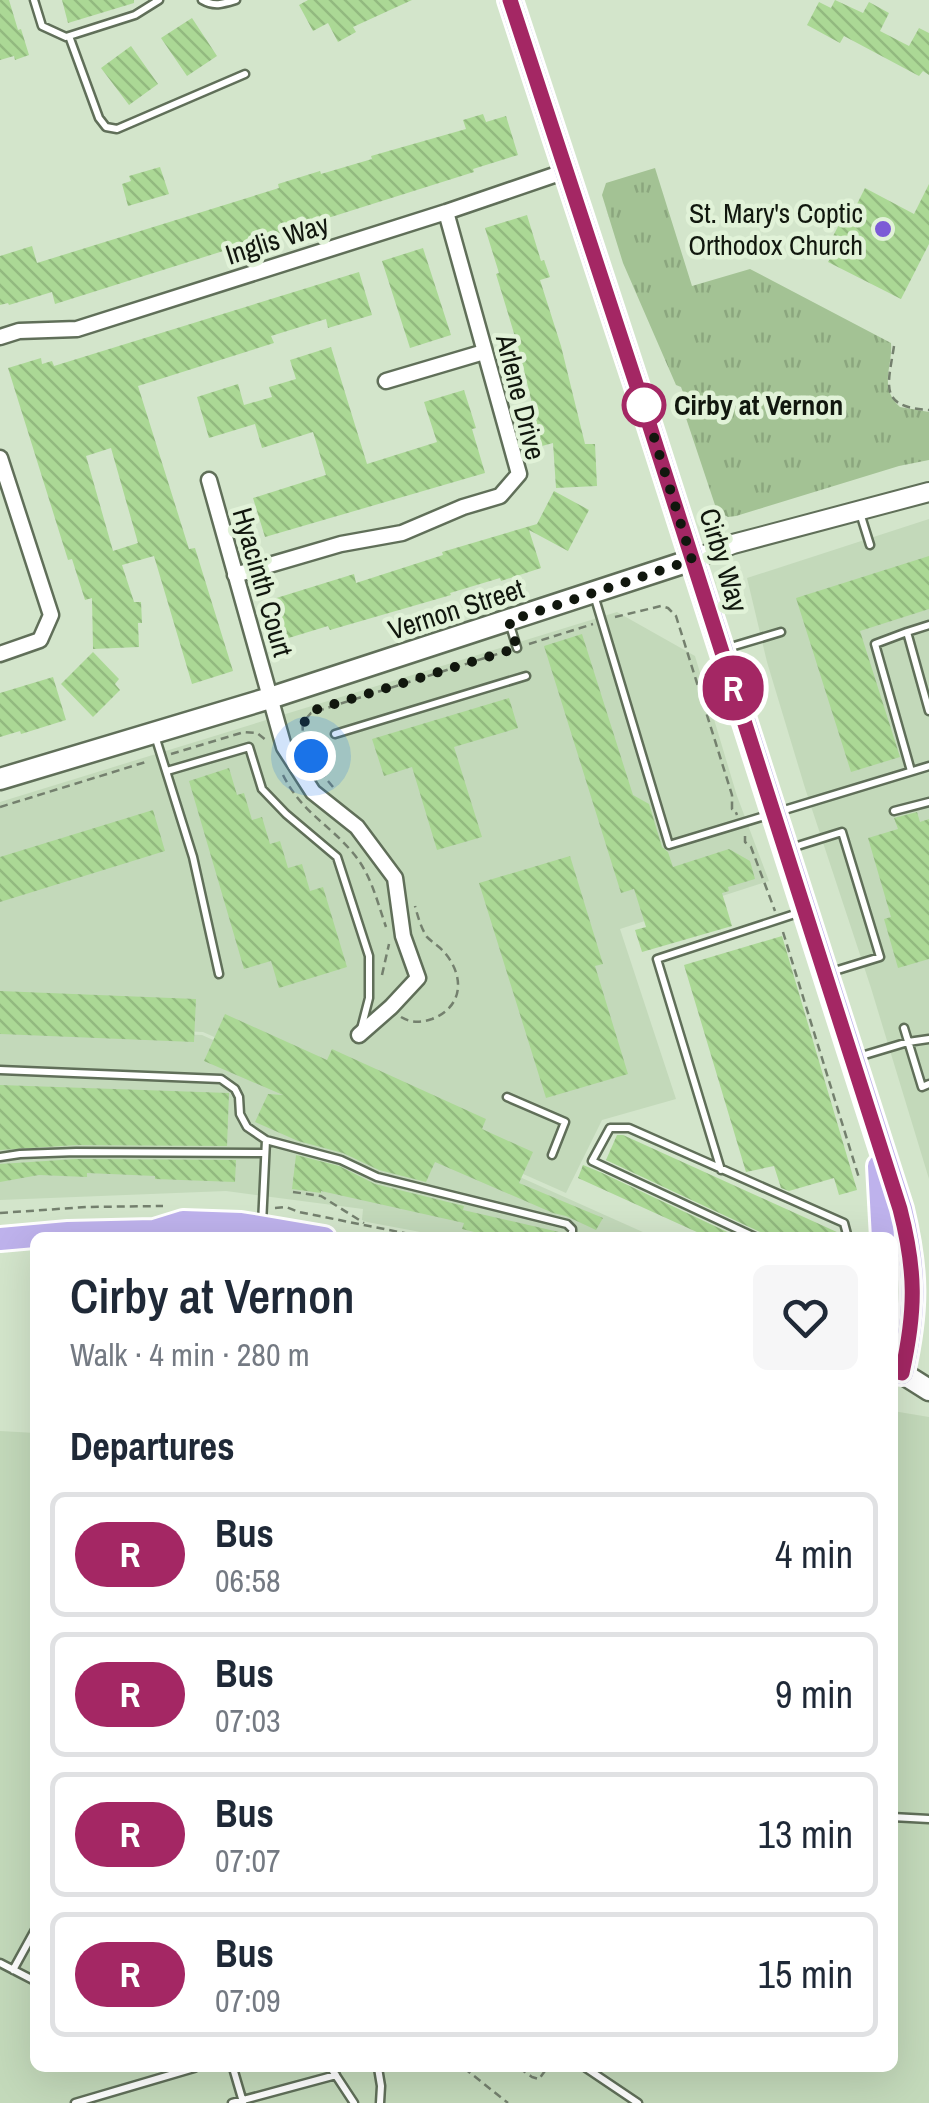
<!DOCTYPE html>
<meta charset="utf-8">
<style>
:root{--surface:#fff;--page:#f6f6f7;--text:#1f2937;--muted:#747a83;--line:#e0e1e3}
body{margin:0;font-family:"Archivo Narrow",sans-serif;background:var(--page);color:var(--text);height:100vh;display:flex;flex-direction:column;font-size:38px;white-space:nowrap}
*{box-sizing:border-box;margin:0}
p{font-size:32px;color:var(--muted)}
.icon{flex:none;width:55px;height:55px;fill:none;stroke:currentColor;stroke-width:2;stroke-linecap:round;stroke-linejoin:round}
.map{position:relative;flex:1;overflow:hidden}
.drawer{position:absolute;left:30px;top:1232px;width:868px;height:840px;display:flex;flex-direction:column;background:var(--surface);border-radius:15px;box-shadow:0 10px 40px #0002}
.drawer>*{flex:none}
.badge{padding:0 20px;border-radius:32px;font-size:35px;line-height:65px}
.you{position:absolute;width:50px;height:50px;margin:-25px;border:8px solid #fff;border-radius:50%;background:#1a73e8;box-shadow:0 0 0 15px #1a73e833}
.map>.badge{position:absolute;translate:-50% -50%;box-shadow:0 0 0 5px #fff}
h2{padding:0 40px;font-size:38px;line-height:90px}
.round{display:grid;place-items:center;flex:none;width:105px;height:105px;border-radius:15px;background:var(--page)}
.summary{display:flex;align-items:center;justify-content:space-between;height:170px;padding:0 40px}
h1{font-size:48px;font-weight:600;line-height:75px}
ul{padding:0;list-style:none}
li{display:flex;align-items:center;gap:30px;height:125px;margin:0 20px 15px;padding:0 20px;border:5px solid var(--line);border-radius:15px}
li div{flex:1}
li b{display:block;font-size:38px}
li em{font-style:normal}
li .badge{min-width:110px;font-weight:700;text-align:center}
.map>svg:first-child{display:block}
.built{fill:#c3d9ba}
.grass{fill:url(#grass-tufts)}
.building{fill:url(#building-back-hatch);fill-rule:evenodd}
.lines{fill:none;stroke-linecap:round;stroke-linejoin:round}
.service-casing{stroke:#606f59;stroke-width:11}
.minor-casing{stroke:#606f59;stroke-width:19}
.tertiary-casing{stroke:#606f59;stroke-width:22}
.secondary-casing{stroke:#606f59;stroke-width:25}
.primary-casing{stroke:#fff;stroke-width:28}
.path{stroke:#74806e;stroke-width:2.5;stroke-dasharray:8 5;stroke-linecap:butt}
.service{stroke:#fff;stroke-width:6}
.minor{stroke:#fff;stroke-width:14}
.tertiary{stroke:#fff;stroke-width:18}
.secondary{stroke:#fff;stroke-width:20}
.primary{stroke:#beb2ec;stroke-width:22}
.line-casing{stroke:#fff;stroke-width:22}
.line{stroke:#a42764;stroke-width:15}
.walk{stroke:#11170e;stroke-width:10;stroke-dasharray:0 18}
.poi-dot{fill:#7c5bd6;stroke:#e1f2d8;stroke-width:4}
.stop-dot{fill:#fff;stroke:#a42764;stroke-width:5}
.labels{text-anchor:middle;stroke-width:9;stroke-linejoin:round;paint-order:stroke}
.poi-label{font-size:28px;fill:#11170e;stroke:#e1f2d8;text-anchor:end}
.street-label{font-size:28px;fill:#11170e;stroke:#e1f2d8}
.stop-label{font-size:28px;font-weight:bold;fill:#11170e;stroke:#e1f2d8;text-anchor:start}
</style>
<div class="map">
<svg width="929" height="2103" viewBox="0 0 929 2103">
<defs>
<pattern id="grass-tufts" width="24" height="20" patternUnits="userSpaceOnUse" patternTransform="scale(2.5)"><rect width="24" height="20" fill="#a3c294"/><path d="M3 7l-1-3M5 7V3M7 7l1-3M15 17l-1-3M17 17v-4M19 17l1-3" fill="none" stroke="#8ba67e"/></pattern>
<pattern id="building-back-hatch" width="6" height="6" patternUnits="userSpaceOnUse" patternTransform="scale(2.5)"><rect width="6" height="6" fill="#abd895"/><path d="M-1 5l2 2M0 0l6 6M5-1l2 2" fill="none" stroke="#92b97f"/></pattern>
</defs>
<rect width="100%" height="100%" fill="#d3e5cb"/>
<path class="built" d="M929 519V1179L871 988 805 788 767 662 747 578Z
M617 612 695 656 737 796 769 881 620 929 676 1099 602 1120 566 1193 203 1032 0 1023V802Z
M0 1027 202 1035 654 1237H447L367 1222 362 1220 363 1209 226 1191 0 1200Z
M893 1411 929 1417V2103H0V1431L35 1433V2068H892Z"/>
<path class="grass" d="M655 168 692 286 750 269 891 343C893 367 878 387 900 407L929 412V460L899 466 736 516 728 517 717 511 679 397 684 395 681 387 676 385 623 263 602 195 606 183Z"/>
<path class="building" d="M0 0H9L18 30 21 29 29 55 15 60 14 56 0 60Z
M62 0H134V3L68 23Z
M308 0H412L353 27 356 32 338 42 328 23 313 31 299 5Z
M835 0 863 13 869 2 889 13 880 31 909 46 919 28 929 33V75L923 71 919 76 844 36 840 43 807 25 819 2 831 8Z
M192 18 217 56 187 76 161 38Z
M131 46 158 84 129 105 101 68Z
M483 114 486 122 506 116 518 155 473 169 474 172 55 304 52 292 9 305 8 303 0 305V256L32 246 37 263 279 188 278 184 320 171 321 174 372 159 371 156 466 129 463 120Z
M160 167 169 194 128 206 122 184 131 181 129 176Z
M929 184V244L901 299 828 262 836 247 829 244 849 205 855 208 865 188 914 214Z
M527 215 541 261 544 260 550 277 540 280 561 346 585 444H595L597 486 556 488 553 443 542 446 520 353 496 274 499 273 485 228Z
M423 248 451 335 410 348 382 261Z
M359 272 372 315 328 328 326 319 271 336 274 343 138 386 189 549 195 548 233 671 192 684 154 556 122 565 134 602H141L142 623H138L139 647 93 649 92 598 85 600 72 559 68 560 8 368 41 358 42 364 52 361 54 366ZM111 448 138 543 113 551 86 456Z
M331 347 367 464 437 442 424 402 464 390 476 428 472 429 485 473 265 537 253 498 326 475 313 432 262 448 255 424 209 438 197 397 238 384 244 405 272 397 269 387 296 379 290 360Z
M554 491 589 510 568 551 529 530 541 568 501 581 500 578 450 593 451 595 330 630 328 626 282 640 270 600 354 574 356 583 443 555 442 552 537 524Z
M929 556V609L860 631 900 757 851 772 796 598Z
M582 634 633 795 649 804 662 847 668 852 673 867 729 849 750 861 755 879 728 887 729 891 722 893 732 926 642 952 635 930 646 927 634 889 621 893 544 646Z
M93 652 119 679 115 684 120 690 93 717 61 684Z
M53 677 66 720 21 734 20 731 0 737V693Z
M509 698 518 728 454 747 482 837 437 850 412 767 384 776 372 739Z
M229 768 237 795 244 793 252 820 262 817 270 844 280 841 288 868 302 864 310 891 323 887 347 967 279 988 271 961 244 969 189 781Z
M153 810 165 851 0 902V857Z
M917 812 920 822 929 819V959L898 968 884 919 891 917 868 838 898 829 894 818Z
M570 856 603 964 595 966 628 1074 546 1098 479 883Z
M782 936 857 1190 839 1195 834 1178 789 1191 781 1188 774 1166 746 1172 684 965Z
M0 991 196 999 194 1042 0 1034Z
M225 1014 327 1060 332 1049 486 1119 482 1129 533 1152 519 1183 603 1218 596 1230 566 1216 553 1213 435 1162 426 1182 379 1170 343 1153 298 1141 255 1122 268 1094 283 1095 204 1061Z
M0 1085 229 1093 227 1146 76 1145 0 1150Z
M617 1135H623L839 1233 841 1238H764L760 1232 606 1160Z
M296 1155 339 1166 375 1184 464 1206 463 1210 559 1232V1238H499L462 1229 464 1223 321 1191V1193L292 1189Z
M76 1159 236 1160 235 1182 155 1179V1176L87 1173V1177L39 1175 0 1182V1164Z
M583 1165 600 1172 740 1238H710L578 1178Z"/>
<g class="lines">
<g class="service-casing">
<path id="service" d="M34 0 42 26 66 37 135 15 159 0
M202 0C214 7 223 4 236 0
M69 36 99 118 106 127 117 129 245 74
M860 513 870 545
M594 595 669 845 929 766
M509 622 517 648
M929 625 907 632 929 711
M907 632 875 644 911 771
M724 649 781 632
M335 734 526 676
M156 739 193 857 219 974
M167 771 249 747 262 789 286 814 337 857 369 956V998L361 1029
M894 811 929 802
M791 848 842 832 880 957 828 973
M904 1028 922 1087 929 1084
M858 1057 908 1042 929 1039
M0 1070 221 1079 235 1089 239 1097 240 1114 247 1127 266 1140 341 1160 377 1177 567 1224 572 1229V1238
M507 1097 565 1122 552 1155
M0 1157 20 1154 76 1152 265 1153
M721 1170 657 959 801 912
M262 1224 266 1140
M757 1238 592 1161 610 1128H629L844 1223 848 1238
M892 1817 929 1819
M0 1963 35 1981
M13 1970 35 1930
M233 2068 243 2102
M331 2068 354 2103
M378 2068 381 2086 380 2103
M586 2068 638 2103
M75 2103 194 2068
M232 2103 336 2075"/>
</g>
<g class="minor-casing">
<path id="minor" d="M0 337 19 331 77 329 446 212 566 171
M386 381 484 352
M0 458 51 615 40 640 0 654
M209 480 284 747 313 792 357 827 395 878 403 936 418 978 391 1007 359 1035
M235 575 341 544 402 533 463 507 500 496 519 474 446 212"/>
</g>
<g class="tertiary-casing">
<path id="tertiary" d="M692 560 733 544 929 492"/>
</g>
<g class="secondary-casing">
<path id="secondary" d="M0 779 270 698 692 560
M902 1373 929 1390"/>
</g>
<g class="primary-casing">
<path id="primary" d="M510 0 644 408 901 1209C916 1271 916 1310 902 1373L892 1371
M879 1166 883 1238
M0 1239 68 1233 154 1231 183 1222 241 1224 324 1238"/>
</g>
<path class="path" d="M894 346C888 386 878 407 929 410
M615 617 661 606 668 608 676 616 732 795V809L735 810 737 815
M529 644 593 624
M171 754 244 732 257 733 267 741
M283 775C302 813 328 823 353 853 371 874 377 901 386 927
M333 787C318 769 300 747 303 722L311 713 507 651
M0 807 149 761
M745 836V842L751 847 775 911
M783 932 859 1178
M382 975 389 944
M401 1017C411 1023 420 1023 432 1019 463 1007 465 977 445 953 440 947 433 943 427 937 421 928 418 917 415 906
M293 1192 321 1196 364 1223
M275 1208 286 1207 299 1212 429 1238
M0 1213 86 1207 163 1206
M464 2068 508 2103
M519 2068 532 2077 539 2079 547 2068"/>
<use href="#service" class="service"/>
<use href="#minor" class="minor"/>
<use href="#tertiary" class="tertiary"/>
<use href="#secondary" class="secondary"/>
<use href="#primary" class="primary"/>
</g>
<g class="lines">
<g class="line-casing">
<path id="line" d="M510 0 644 408 900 1209C916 1271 916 1310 902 1373L892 1371"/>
</g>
<use href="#line" class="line"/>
<path class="walk" d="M311 756C302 738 297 723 315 710L517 648 509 621 692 560 644 405"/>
</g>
<circle class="poi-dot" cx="883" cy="229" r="10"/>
<circle class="stop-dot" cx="644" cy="405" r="20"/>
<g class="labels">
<g class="poi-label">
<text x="863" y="223">St. Mary's Coptic<tspan x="863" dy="32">Orthodox Church</tspan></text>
</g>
<g class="street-label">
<text transform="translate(277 239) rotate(-18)" y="10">Inglis Way</text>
<text transform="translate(521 397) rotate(76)" y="10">Arlene Drive</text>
<text transform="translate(724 560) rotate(73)" y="10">Cirby Way</text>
<text transform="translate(263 582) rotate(74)" y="10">Hyacinth Court</text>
<text transform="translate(456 609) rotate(-18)" y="10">Vernon Street</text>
</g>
<g class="stop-label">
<text x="674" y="415">Cirby at Vernon</text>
</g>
</g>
</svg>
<div class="you" style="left:311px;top:756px"></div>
<b class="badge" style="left:733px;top:688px;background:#a42764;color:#fff">R</b>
<section class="drawer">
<div class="summary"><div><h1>Cirby at Vernon</h1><p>Walk · 4 min · 280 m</p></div><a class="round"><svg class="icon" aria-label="heart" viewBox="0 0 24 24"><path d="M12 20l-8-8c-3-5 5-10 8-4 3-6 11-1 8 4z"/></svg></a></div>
<h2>Departures</h2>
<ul>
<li><span class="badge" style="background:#a42764;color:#fff">R</span><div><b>Bus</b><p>06:58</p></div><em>4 min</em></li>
<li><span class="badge" style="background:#a42764;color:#fff">R</span><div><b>Bus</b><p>07:03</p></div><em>9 min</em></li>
<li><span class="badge" style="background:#a42764;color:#fff">R</span><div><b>Bus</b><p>07:07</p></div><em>13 min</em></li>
<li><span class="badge" style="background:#a42764;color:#fff">R</span><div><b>Bus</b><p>07:09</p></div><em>15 min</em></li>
</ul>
</section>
</div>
